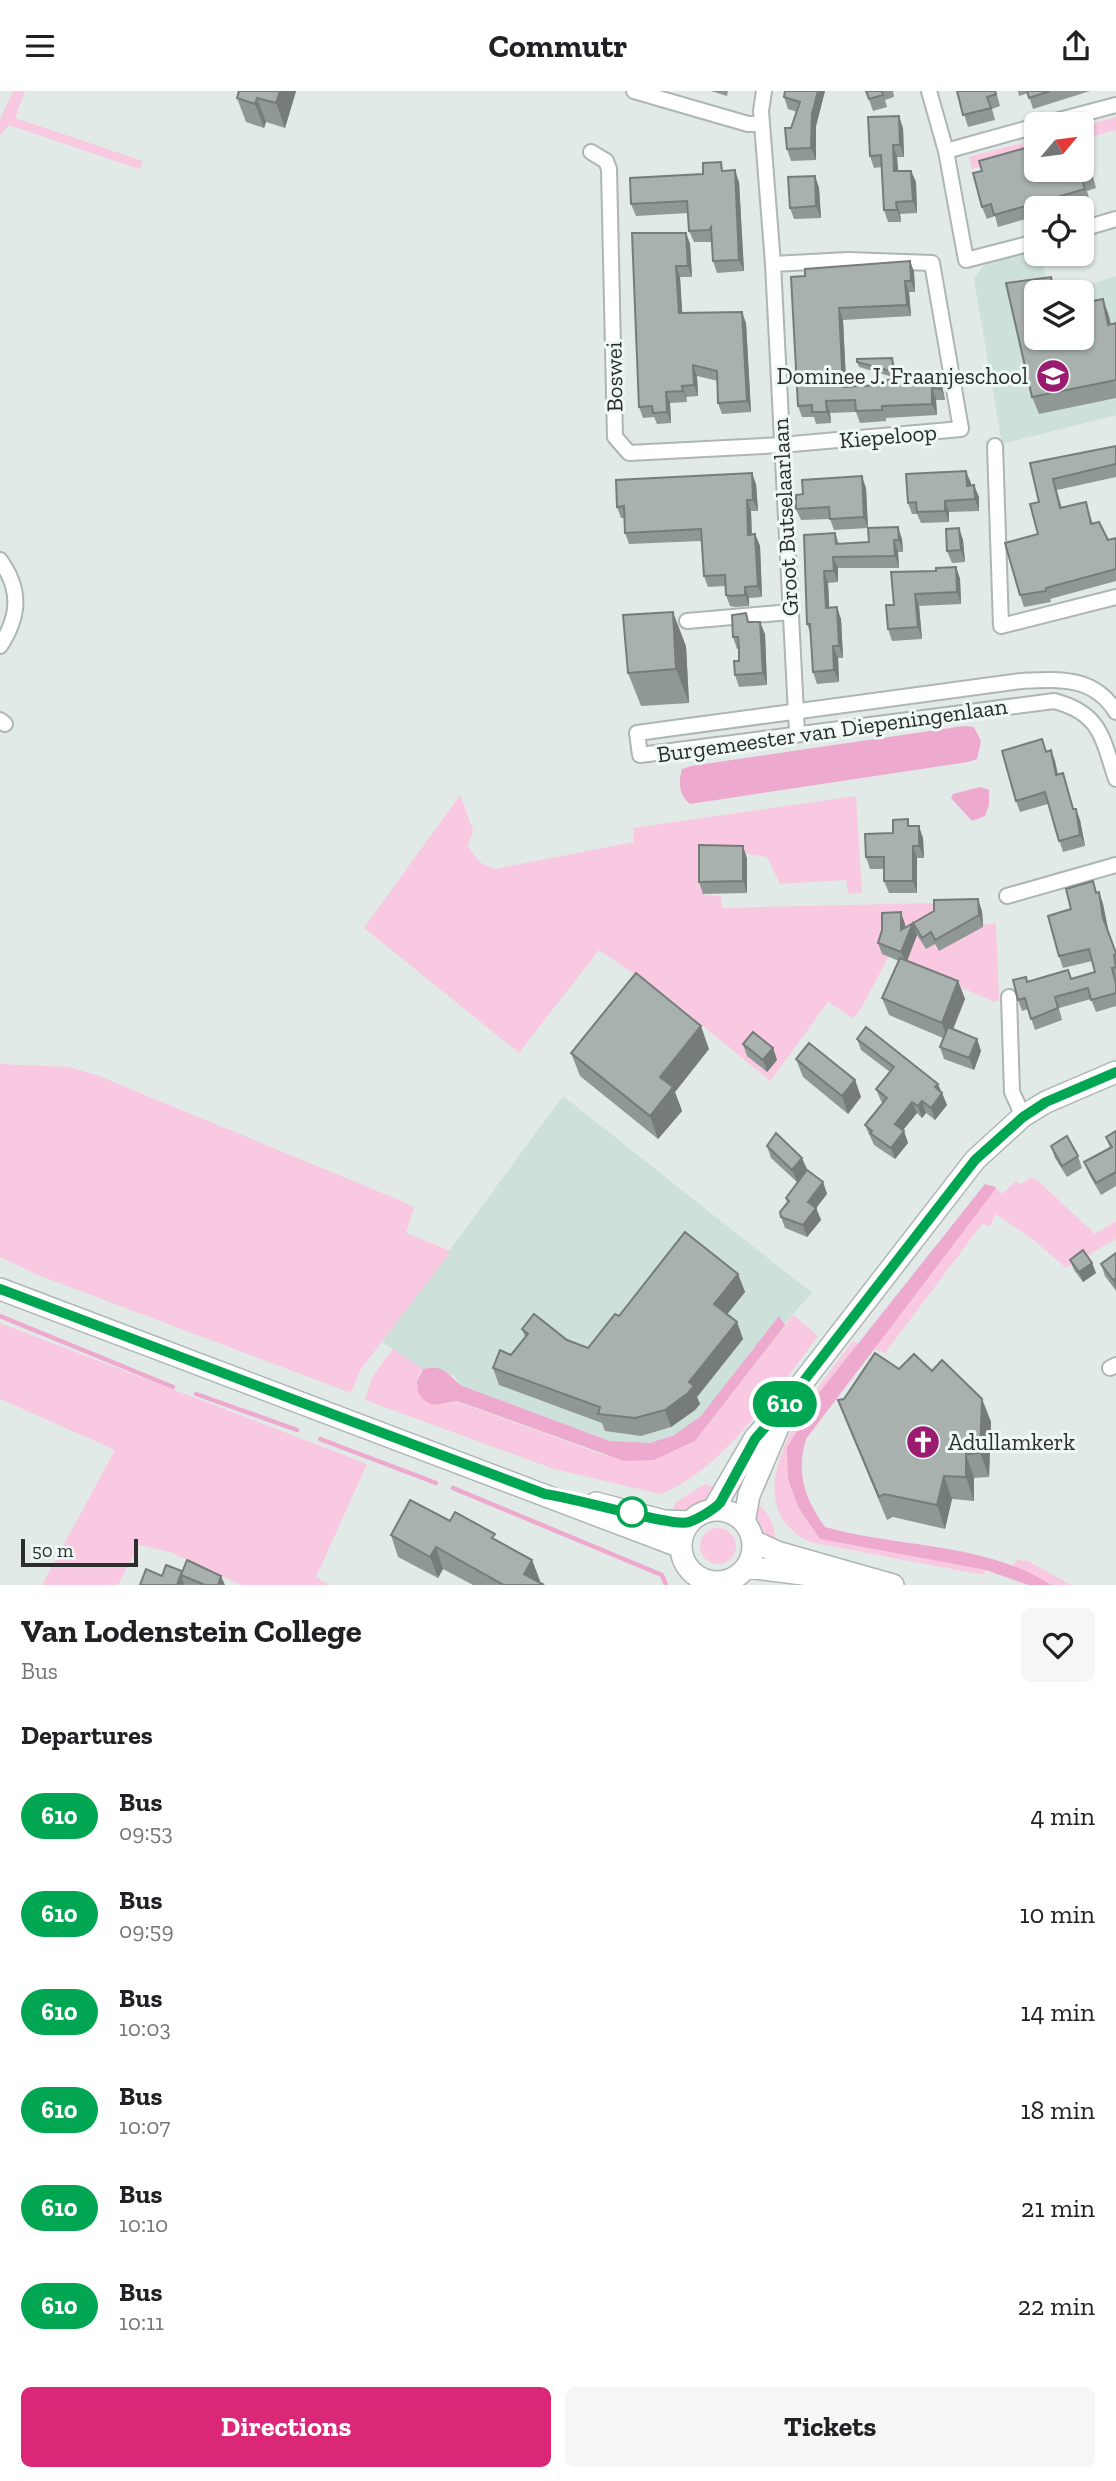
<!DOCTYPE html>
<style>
:root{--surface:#fff;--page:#f6f6f6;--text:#202124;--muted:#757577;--accent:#db2777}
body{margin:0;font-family:"Zilla Slab",serif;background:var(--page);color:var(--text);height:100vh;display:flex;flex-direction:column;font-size:26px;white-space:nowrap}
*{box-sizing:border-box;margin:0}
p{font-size:23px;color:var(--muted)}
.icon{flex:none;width:38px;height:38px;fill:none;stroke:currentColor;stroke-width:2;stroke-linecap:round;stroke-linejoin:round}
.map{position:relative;height:1494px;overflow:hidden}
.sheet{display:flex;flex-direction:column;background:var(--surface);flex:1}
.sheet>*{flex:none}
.badge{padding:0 14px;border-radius:23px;font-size:24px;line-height:46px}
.needle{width:46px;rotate:61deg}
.tools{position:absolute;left:1024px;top:21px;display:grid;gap:14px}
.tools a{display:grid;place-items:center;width:70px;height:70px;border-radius:10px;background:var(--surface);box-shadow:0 2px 5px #0004;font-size:35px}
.scale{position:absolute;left:21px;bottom:18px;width:117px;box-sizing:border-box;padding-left:7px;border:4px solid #2b2e2d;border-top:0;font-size:19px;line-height:24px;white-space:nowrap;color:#2b2e2d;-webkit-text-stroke:5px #eef8f4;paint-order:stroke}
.map>.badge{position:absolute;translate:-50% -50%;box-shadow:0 0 0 4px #fff}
h2{padding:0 21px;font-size:26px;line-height:63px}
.round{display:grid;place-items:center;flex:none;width:74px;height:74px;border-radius:10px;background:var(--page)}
.overview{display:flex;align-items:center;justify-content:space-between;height:119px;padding:0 21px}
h1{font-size:33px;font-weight:800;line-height:52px}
.button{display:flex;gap:14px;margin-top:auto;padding:14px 21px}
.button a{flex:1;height:80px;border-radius:10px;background:var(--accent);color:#fff;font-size:28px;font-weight:800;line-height:80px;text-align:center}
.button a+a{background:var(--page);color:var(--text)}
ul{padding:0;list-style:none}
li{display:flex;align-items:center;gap:21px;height:98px;padding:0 21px}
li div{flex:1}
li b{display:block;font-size:26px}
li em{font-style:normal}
li .badge{min-width:77px;font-weight:700;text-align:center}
header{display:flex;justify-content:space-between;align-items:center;height:91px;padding:0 21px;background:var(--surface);font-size:32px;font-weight:800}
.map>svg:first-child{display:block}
.built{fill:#cee0da;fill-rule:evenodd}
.green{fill:#f9c9e2}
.water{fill:#eea9ce}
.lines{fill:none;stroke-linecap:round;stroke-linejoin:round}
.stream{stroke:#eea9ce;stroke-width:4.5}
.street-casing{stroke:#adb6b3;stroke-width:18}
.secondary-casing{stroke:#adb6b3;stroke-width:24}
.street{stroke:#fff;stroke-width:14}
.secondary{stroke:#fff;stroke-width:21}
.wall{fill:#909896}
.shaded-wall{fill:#767c7a}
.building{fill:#a8b1ae;stroke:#767c7a;stroke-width:2}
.line-casing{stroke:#fff;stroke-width:16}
.line{stroke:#00a651;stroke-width:10}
.stop-dot{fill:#fff;stroke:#00a651;stroke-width:3.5}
.labels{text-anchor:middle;stroke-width:6;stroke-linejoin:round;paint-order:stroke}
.poi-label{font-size:23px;fill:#2b2e2d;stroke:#eef8f4;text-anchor:end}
.street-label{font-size:23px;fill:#2b2e2d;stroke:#eef8f4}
</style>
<header><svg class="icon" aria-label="menu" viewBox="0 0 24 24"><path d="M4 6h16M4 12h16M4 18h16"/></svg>Commutr<svg class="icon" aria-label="share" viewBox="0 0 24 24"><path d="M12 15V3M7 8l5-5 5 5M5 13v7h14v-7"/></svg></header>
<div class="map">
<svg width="1116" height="1494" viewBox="0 0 1116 1494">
<rect width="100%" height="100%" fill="#e1eae7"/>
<path class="built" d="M1036 159V163H1040L1049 196 1077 190 1079 197 1116 185V324L1002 353 974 188 986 171ZM1036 201H1082V247H1036Z
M563 1005 812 1202 700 1326 686 1337 662 1349 637 1354 610 1350 462 1295 455 1286 433 1275 423 1278 382 1251Z"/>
<path class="green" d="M13 0H25L15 27 143 70 139 78 9 34 0 44V28Z
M1116 26V39L1082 48V35Z
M1022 52 1025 64 972 78 969 66Z
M460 704 473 739 468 756 481 772 495 778 634 751 633 737 856 705 862 802 848 803 846 789 780 793 767 766 704 756V804L721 805 722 817 979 811V834L996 832 999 909 995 911 889 865 859 921 853 927 828 911 770 990 665 904 599 859 519 962 364 837Z
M0 973 69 976 99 985 404 1111 414 1117 406 1142 451 1160 361 1278 351 1302 38 1184 0 1166Z
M1030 1087 1036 1088 1095 1143 1116 1130V1148L1066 1177 1035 1150 996 1123 990 1135 982 1133 885 1262 874 1258 996 1096 1002 1103 1016 1090 1021 1093Z
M793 1224 818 1245C781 1294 719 1383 660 1403L554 1378 365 1309 372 1286 393 1258 423 1278 418 1285 452 1309 607 1365 654 1369 695 1350Z
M0 1232 367 1373 316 1486 329 1494H241L170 1461 139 1454 118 1494H42L115 1359 0 1308Z
M853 1250 858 1253 818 1303 788 1388 798 1416 820 1448 986 1479 983 1484 810 1451C724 1409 817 1298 853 1250Z
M705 1393 720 1398C707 1414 692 1421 672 1425L675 1412Z
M754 1411C768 1417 778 1439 774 1454L758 1439Z
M700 1455a18 18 0 1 1 36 0a18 18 0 1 1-36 0Z
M1017 1469 1028 1470 1071 1494H1051L1012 1476Z"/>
<path class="water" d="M964 635 974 636 981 650 977 668 968 671 690 713C679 704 678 691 682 678L691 675Z
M980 696 989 699V714L985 725 972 730 951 707 953 703Z
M985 1093 996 1096 994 1100 806 1348C796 1382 804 1407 825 1436 898 1457 985 1451 1051 1494H1028L986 1479 820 1448 798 1416 788 1388 787 1357 818 1303Z
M779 1225 785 1234 695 1350 654 1369 624 1370 457 1310C440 1311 429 1321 418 1301L417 1291 423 1278C443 1272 448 1284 462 1295L610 1350 650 1352 674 1344 700 1326Z"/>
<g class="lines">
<path class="stream" d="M0 1225 173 1296
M196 1303 297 1339
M320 1348 436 1392
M453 1397 662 1484 666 1494"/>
<g class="street-casing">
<path id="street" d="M634 0 748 33H762
M764 0 761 20 773 173 797 642
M929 0 946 60 966 169 1036 151
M1044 33 1116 14
M946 60 1036 35
M591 61 606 70 609 78 615 346 629 362 781 354 961 338 932 172 848 169 773 173
M1082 138 1116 128
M995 355 1001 535 1116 506
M0 469C21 498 20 525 0 555
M687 530 790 521
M1116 621C1094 585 1059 588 1021 590L637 642 640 664 1054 610C1101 622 1102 647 1116 688
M0 629 5 633
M1007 805 1116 774
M1009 906 1012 1001 1023 1025
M1110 1277 1116 1274"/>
</g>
<g class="secondary-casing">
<path id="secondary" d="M0 1198 681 1456
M596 1412 664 1430 690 1431
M681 1455a36 36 0 1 1 72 0a36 36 0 1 1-72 0Z
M713 1419 755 1347 789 1309 975 1069 1023 1025 1046 1011 1116 981
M744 1431 749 1404 782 1327
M753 1450 777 1461 893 1494
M747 1476 849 1489"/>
</g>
<use href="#street" class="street"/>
<use href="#secondary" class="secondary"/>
</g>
<path class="wall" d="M296 0 285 37 266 31 264 37 246 31 237 7Z
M711 0H728L727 5Z
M785 0H825L816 35V69L791 70 787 58 791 37 797 21 788 18 784 6Z
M866 0H893L894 6 885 9 887 16 873 20Z
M957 0H996L1000 15 992 18 995 29 968 36Z
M1018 0H1090L1033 18 1028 2 1019 5Z
M903 37 904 66H897L898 80H911L916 91 917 122 900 123 901 131H888L884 119 881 76 874 77 870 65Z
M1082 52 1096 97 1087 100 1090 110 1064 117H1036V125L998 136 995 125 987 128 982 116 1036 79Z
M724 80 739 91 744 180 717 182 713 170 712 151H694L689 140 688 122 636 125 631 113 703 83Z
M815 85 819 97 821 127 794 128 790 117Z
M632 142H686L690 153 692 186H680L682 222 746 232 751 321 722 323 718 312V290L697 285 698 305 686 306 687 311 670 312 671 332 657 333 654 326 643 327 639 316Z
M910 170 914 181 915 201H909L911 225 843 229 846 296 917 292 938 284 942 295 945 309H936L937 324 886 327V330L860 332 856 321 830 322 831 332 816 333 814 326H802L798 315 805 185Z
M1051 186 1057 201H1036V247H1082V236L1089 235 1084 212 1103 208 1111 233 1116 232V307L1039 323 1032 306 1006 192Z
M857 271 894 273 896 287 859 276Z
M1116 355V386L1057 399 1062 417 1086 411 1093 433 1108 449 1116 447V490L1050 508 1051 511 1024 516 1020 504 1038 443 1039 411 1030 372Z
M971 392V395L979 406V420L949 421V431L921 432 917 423H912L908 412Z
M756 393 758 420H751L752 444 755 443 760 455 762 506 749 507V515L735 516 730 515 726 504 725 495 708 496 704 485 701 450 629 453 625 442 624 427H621L617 416Z
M866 397 868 437 834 439 830 428 801 429 796 418Z
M959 437 963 449 965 471 952 472 947 460Z
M835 442 839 453 902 448 903 461H898L899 477H838V491L828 492 829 516 841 528 843 567H838L839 591 817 593 813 581 811 544 807 533Z
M956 476 960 488 961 513 919 515 922 548 892 550 888 538 894 514 936 480Z
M749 531 765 543 767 594 739 596 735 584 739 570V558H737L733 546Z
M686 555 689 612 641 615 628 582Z
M1051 659 1055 670 1058 683 1063 682 1074 718H1076L1080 729 1085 755 1063 761 1048 713 1020 721 1016 710 1047 660Z
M911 735 923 747 924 767H917V802H889L884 790V778H870L866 766 893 742Z
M747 767V802L703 803 699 791Z
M1099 801 1103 813 1108 838 1116 862V915L1096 921 1091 908 1059 917 1062 929 1035 939 1028 918 1022 920 1018 909 1028 891 1071 888 1095 881 1092 870 1063 877 1059 865 1071 818Z
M982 820 983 836 939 860 935 853 926 858 917 844 907 869 958 890 965 908 953 939 977 948 981 960 974 979 944 968 940 956 943 947 889 924 882 907 899 870 882 863 878 852 882 839 905 833V836Z
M857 948 941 1001 942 1002 947 1014 935 1029 926 1022 922 1027 917 1022 903 1039 908 1052 895 1068 874 1054 865 1034 883 1012 881 1010 876 998 890 981 861 959Z
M743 953 773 957 777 969 767 981 747 965Z
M709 958 675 1001 682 1020 658 1048 580 985 571 962Z
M796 968 855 989 861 1006 848 1023 803 986Z
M1116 1040V1095L1101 1104 1089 1083 1084 1071 1110 1057 1106 1046Z
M767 1055 807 1078 797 1091 771 1067Z
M1051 1055 1078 1065 1082 1077 1067 1086 1055 1067Z
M823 1091 827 1103 816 1117 821 1129 807 1146 785 1137 781 1126 787 1112 786 1107Z
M1116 1162V1200L1105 1185 1101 1173Z
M1070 1169 1092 1172 1096 1182 1083 1191 1074 1179Z
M738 1183 745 1201 727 1223 737 1231 743 1248 697 1306 700 1313 695 1319 671 1336 641 1345 605 1340 602 1332 499 1294 493 1277 511 1264 525 1246 522 1238 567 1249 588 1257Z
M899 1278 932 1280 982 1308 991 1331 989 1386 974 1387V1410L952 1408 945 1438 893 1426 887 1429 847 1332 838 1309 844 1308Z
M450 1430 498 1450 532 1469 540 1490 539 1491 544 1494H473L443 1478 438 1487 398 1466 391 1444Z
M182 1481 225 1494H140L162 1485Z"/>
<path class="shaded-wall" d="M280 0H296L285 37 276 12Z
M818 0H825L816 35V69L811 57 812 23Z
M257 7 266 31 264 37 255 13Z
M899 25 903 37 904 66 900 54Z
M1082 52 1086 64 1096 97 1091 85Z
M893 54 897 66 899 92 894 80Z
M735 79 739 91 744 180 739 169Z
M911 80 916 91 917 122 913 110Z
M815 85 819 97 821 127 816 115Z
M896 111 900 123 901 131 897 119Z
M686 142 690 153 692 186 688 175Z
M910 170 914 181 915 201 911 190Z
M676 175 680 186 683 233 679 222Z
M905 190 909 201 911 225 907 214Z
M1103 208 1109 225 1114 251 1108 234Z
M839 217 843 229 847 307 843 296Z
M742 221 746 232 751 321 747 310Z
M892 267 894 273 896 287 894 281Z
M693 274 697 285 698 305 694 294Z
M938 284 942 295 945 309 941 298Z
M682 295 686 306 687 311 683 300Z
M932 297 936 309 937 324 932 313Z
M666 301 670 312 671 332 667 321Z
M826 310 830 322 831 332 827 321Z
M966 380 971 392V406L967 395Z
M752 382 756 393 758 420 753 409Z
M862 385 866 397 868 437 864 426Z
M974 394 979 406V420L975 408Z
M747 409 751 420 752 455 748 444Z
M945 410 949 421V431L945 420Z
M898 436 902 448 903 461 899 449Z
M959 437 963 449 965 471 961 459Z
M755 443 760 455 762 506 758 495Z
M894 449 898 461 899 477 895 465Z
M833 466 838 477V491L834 480Z
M956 476 960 488 961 513 957 501Z
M824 480 828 492 830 529 826 517Z
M745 496 749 507V515L745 504Z
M915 503 919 515 922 548 918 536Z
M837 516 841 528 843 567 839 555Z
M673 521 686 555 689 612 676 578Z
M760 531 765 543 767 594 763 582Z
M833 555 838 567 839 591 834 579Z
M1051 659 1055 670 1060 695 1056 684Z
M1076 718 1080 729 1085 755 1080 744Z
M919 735 923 747 924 767 919 755Z
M743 755 747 767V802L743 790Z
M913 755 917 767V802L913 790Z
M1099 801 1103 813 1108 838 1103 827Z
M978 808 982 820 983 836 979 824Z
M901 821 905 833 906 851 901 839Z
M913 832 917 844 906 873 901 861Z
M958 890 965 908 948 949 942 932Z
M701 935 709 958 675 1001 682 1020 658 1048 650 1025 660 986Z
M977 948 981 960 974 979 969 967Z
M773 957 777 969 767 981 763 969Z
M855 989 861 1006 848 1023 842 1005Z
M938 993 947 1014 935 1029 931 1017 935 996Z
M922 1010 926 1022 922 1027 918 1015Z
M912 1011 917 1022 899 1044 895 1033Z
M904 1040 908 1052 895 1068 891 1057Z
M802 1067 807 1078 797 1091 792 1079Z
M823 1091 827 1103 816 1117 821 1129 807 1146 803 1134 808 1111Z
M1092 1172 1096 1182 1083 1191 1079 1181Z
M738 1183 745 1201 721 1231 714 1213Z
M1116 1187V1198L1113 1189Z
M737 1231 743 1248 697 1306 700 1313 695 1319 671 1336 665 1319 689 1291Z
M982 1308 991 1331 989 1386 980 1362Z
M966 1363 974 1387V1410L966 1386Z
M944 1385 952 1408 945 1438 937 1414Z
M436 1456 443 1478 438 1487 430 1466Z
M532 1469 540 1490 537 1494 524 1483Z
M181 1484 184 1494H177Z
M221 1485 225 1494H218Z"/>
<path class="building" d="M239 0H280L276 12 257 7 255 13 237 7Z
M785 0H818L812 23 811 57 787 58 785 37H791L800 11 784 6Z
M866 0H882L883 4 869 8Z
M957 0H995L996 3 987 6 991 17 963 24Z
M1027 0H1050L1029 7Z
M899 25 900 54H893L894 80H911L913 110 896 111 897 119H884L881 64 870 65 868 26Z
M1082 52 1091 85 1082 88 1085 98 994 124 991 113 982 116 973 82 982 80 979 70 1036 54V79H1082Z
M721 71 722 80 735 79 739 169 713 170 711 136 709 139 689 140 687 110 631 113 630 87 703 83V72Z
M815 85 816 115 790 117 788 86Z
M632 142H686L688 175H676L679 222 742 221 747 310 718 312 717 280 693 274 694 294 682 295 683 300 666 301 667 321 653 322 652 315 639 316Z
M910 170 911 190H905L907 214 839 217 843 296 880 294 879 291 893 288V293L917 292V285L938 284 941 298 932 297V313L882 315V319L856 320 855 309 826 310 827 321H812V314L798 315 791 186 805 185V178Z
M1051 186 1054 201H1036V247H1082V236L1089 235 1084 212 1103 208 1108 234 1116 232V289L1032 306 1006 192Z
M892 267 894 281 857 271V268Z
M1116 355V373L1053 388 1060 417 1086 411 1091 433 1099 431 1108 449 1116 447V478L1046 497V500L1020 504 1005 452 1038 443 1030 413 1039 411 1030 372Z
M966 380 967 395 974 394 975 408 945 410V420L917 421 916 411 908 412 906 383Z
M752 382 753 409H747L748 444 755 443 758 495 745 496V504L731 505 726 504 725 484 704 485 701 438 625 442 624 415 617 416 616 389Z
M862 385 864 426 830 428 829 416 796 418V404L803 403 802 389Z
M898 436 899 449H894L895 465 833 466 834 480H824L826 517 837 516 839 555H833L834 579 813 581 810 533H807L804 444 835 442 836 453 869 451 868 437Z
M959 437 961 459 947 460 946 438Z
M956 476 957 501 915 503 918 536 888 538 886 514H894L891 481 936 480V477Z
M673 521 676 578 628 582 623 524Z
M746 522 748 531H760L763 582 735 584 734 570H739V558L738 546H733L732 524Z
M1042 648 1046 661 1051 659 1056 684 1063 682 1073 718H1076L1080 744 1059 750 1045 701 1016 710 1002 660Z
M908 728V735H919V755H913V790H884V766H866L865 743 893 742V729Z
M699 754 743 755V790L699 791Z
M1093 790 1096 802 1099 801 1103 827 1116 862V863L1114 864 1116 876 1112 877 1116 893V902L1091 909 1088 897 1055 906 1058 917 1031 928 1025 907 1018 909 1013 889 1026 886 1027 891 1068 879 1071 888 1095 881 1089 858 1059 865 1048 825 1071 818 1066 798Z
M978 808 979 824 935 849 931 841 922 847 913 832 901 861 878 852 882 839V822L901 821V839L934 820V809Z
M900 867 958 890 942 932 882 907Z
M636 882 701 935 660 986 673 996 650 1025 571 962Z
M866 936 938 993 935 996 942 1002 931 1017 922 1010 918 1015 912 1011 895 1033 904 1040 891 1057 870 1042 872 1040 865 1034 887 1007 876 998 894 976 857 948Z
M948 936 977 948 969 967 940 956Z
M753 941 773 957 763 969 743 953Z
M809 952 855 989 842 1005 796 968Z
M1116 1040V1081L1096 1092 1084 1071 1112 1056 1106 1046Z
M776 1042 802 1067 792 1079 767 1055Z
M1067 1045 1078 1065 1062 1075 1051 1055Z
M807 1079 823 1091 808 1111 816 1117 803 1134 781 1126 780 1121 789 1110 786 1107Z
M685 1141 738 1183 714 1213 737 1231 689 1291 694 1295 688 1302 665 1319 635 1327 598 1323 600 1316 493 1277 500 1259 511 1264 528 1243 522 1238 534 1223 567 1249 588 1257 615 1223 619 1225Z
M1083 1159 1092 1172 1079 1181 1070 1169Z
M1116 1162V1187L1113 1189 1101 1173Z
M875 1262 899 1278 914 1263 932 1280 942 1269 982 1308 980 1362 966 1363V1386L944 1385 937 1414 884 1403 879 1406 838 1309 844 1308Z
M410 1409 450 1430 455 1421 495 1443 492 1447 532 1469 524 1483 544 1494H504L436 1456 430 1466 391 1444Z
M187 1469 221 1485 218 1494H205L181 1484Z
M166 1474 182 1480 177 1494H140L146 1478 162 1485Z"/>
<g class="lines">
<g class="line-casing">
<path id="line" d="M0 1198 545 1403C572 1406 674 1437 689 1431 698 1428 713 1419 720 1412L755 1348 789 1309 975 1069 1023 1026 1046 1011 1116 981"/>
</g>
<use href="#line" class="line"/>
</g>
<defs>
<g id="school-disc" transform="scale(1.75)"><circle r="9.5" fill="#9b1b70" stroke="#eef8f4"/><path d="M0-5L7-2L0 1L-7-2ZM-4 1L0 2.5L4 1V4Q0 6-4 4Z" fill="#fff"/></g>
<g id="church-disc" transform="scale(1.75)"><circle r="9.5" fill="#9b1b70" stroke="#eef8f4"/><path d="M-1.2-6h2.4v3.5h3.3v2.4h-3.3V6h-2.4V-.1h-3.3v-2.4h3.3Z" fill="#fff"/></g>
</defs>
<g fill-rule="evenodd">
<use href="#school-disc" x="1053" y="285"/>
<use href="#church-disc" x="923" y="1351"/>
</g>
<circle class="stop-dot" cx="632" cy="1421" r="14"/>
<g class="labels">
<g class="poi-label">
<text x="1028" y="293">Dominee J. Fraanjeschool</text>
<text x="948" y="1359" text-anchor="start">Adullamkerk</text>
</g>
<g class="street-label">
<text transform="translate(614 286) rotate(-91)" y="8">Boswei</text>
<text transform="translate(888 345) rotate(-5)" y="8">Kiepeloop</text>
<text transform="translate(785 426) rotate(-93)" y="8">Groot Butselaarlaan</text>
<text transform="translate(832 639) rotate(-8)" y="8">Burgemeester van Diepeningenlaan</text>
</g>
</g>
</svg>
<div class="tools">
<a><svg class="needle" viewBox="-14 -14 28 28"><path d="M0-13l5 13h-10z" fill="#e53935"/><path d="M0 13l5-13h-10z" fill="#757577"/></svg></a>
<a><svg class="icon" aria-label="locate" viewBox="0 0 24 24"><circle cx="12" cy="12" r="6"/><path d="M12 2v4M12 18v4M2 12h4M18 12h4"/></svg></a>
<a><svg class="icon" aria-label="layers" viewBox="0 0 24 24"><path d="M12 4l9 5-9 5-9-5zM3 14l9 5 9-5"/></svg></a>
</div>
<div class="scale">50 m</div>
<b class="badge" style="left:785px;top:1313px;background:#00a651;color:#fff">610</b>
</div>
<section class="sheet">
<div class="overview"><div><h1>Van Lodenstein College</h1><p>Bus</p></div><a class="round"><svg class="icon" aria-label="heart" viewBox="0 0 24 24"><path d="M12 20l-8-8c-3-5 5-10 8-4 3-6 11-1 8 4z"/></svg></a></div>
<h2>Departures</h2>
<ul>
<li><span class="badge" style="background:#00a651;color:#fff">610</span><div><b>Bus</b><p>09:53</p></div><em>4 min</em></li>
<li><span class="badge" style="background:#00a651;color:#fff">610</span><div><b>Bus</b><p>09:59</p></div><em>10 min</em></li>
<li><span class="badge" style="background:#00a651;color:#fff">610</span><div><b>Bus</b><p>10:03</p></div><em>14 min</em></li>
<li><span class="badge" style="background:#00a651;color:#fff">610</span><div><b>Bus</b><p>10:07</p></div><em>18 min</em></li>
<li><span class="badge" style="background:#00a651;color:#fff">610</span><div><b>Bus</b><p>10:10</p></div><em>21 min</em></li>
<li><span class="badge" style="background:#00a651;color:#fff">610</span><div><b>Bus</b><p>10:11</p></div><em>22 min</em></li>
</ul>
<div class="button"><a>Directions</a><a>Tickets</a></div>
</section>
